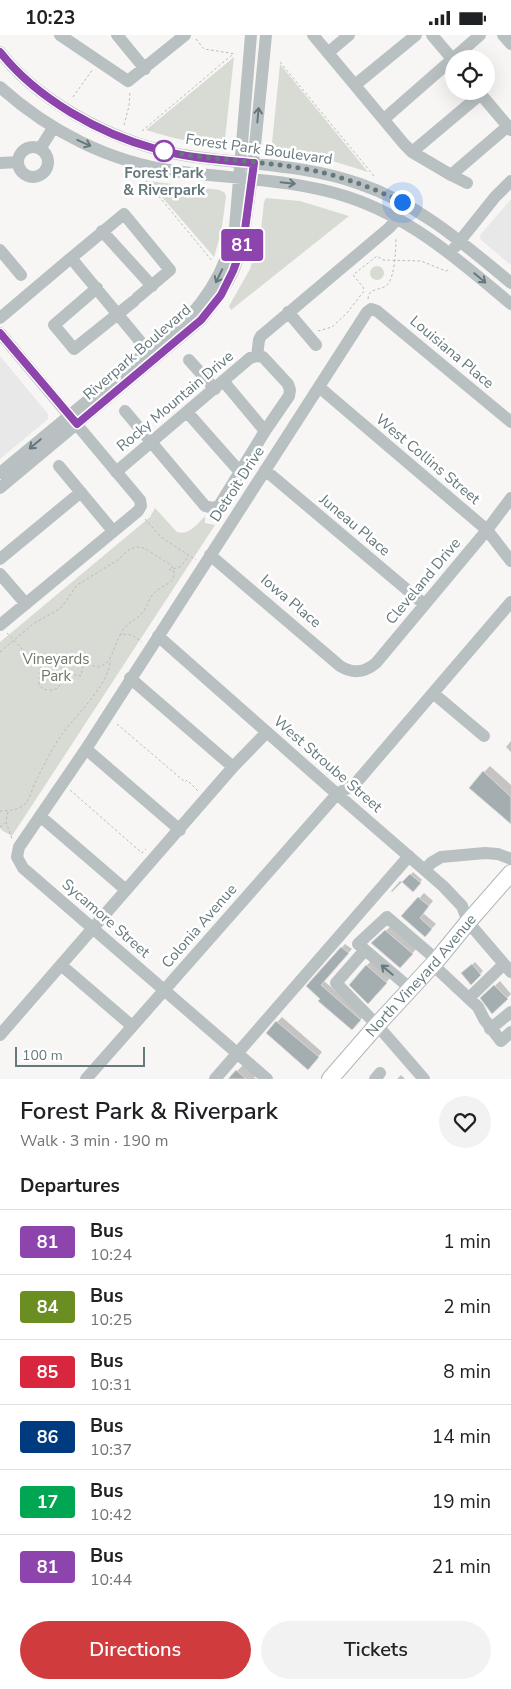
<!DOCTYPE html>
<meta charset="utf-8">
<style>
:root{--surface:#fff;--page:#f2f2f2;--text:#202124;--muted:#757577;--line:#e0e0e0;--accent:#d03b3d}
body{margin:0;font-family:"Nunito Sans",sans-serif;background:var(--page);color:var(--text);height:100vh;display:flex;flex-direction:column;font-size:19px;white-space:nowrap}
*{box-sizing:border-box;margin:0}
p{font-size:16px;color:var(--muted)}
.icon{flex:none;width:28px;height:28px;fill:none;stroke:currentColor;stroke-width:2;stroke-linecap:round;stroke-linejoin:round}
.map{position:relative;height:1044px;overflow:hidden}
.drawer{display:flex;flex-direction:column;background:var(--surface);flex:1}
.drawer>*{flex:none}
.badge{padding:0 10px;border-radius:4px;font-size:18px;line-height:32px}
.tools{position:absolute;left:445px;top:15px;display:grid;gap:10px}
.tools a{display:grid;place-items:center;width:50px;height:50px;border-radius:50%;background:var(--surface);box-shadow:0 5px 20px #0002;font-size:25px}
.scale{position:absolute;left:15px;bottom:12px;width:130px;box-sizing:border-box;padding-left:5px;border:2px solid #65787c;border-top:0;font-size:14px;line-height:18px;white-space:nowrap;color:#65787c;-webkit-text-stroke:4px #fff;paint-order:stroke}
.you{position:absolute;width:25px;height:25px;margin:-12px;border:4px solid #fff;border-radius:50%;background:#1a73e8;box-shadow:0 0 0 8px #1a73e833}
.map>.badge{position:absolute;translate:-50% -50%;box-shadow:0 0 0 2px #fff}
h2{padding:0 20px;font-size:19px;line-height:45px}
.round{display:grid;place-items:center;flex:none;width:52px;height:52px;border-radius:26px;background:var(--page)}
.headline{display:flex;align-items:center;justify-content:space-between;height:85px;padding:0 20px}
h1{font-size:24px;font-weight:600;line-height:38px}
.button{display:flex;gap:10px;margin-top:auto;padding:10px 20px}
.button a{flex:1;height:58px;border-radius:30px;background:var(--accent);color:#fff;font-size:20px;font-weight:600;line-height:58px;text-align:center}
.button a+a{background:var(--page);color:var(--text)}
ul{padding:0;list-style:none}
li{display:flex;align-items:center;gap:15px;height:65px;padding:0 20px;border-top:1px solid var(--line)}
li div{flex:1}
li b{display:block;font-size:19px}
li em{font-style:normal}
li .badge{min-width:55px;font-weight:700;text-align:center}
.status{display:flex;justify-content:space-between;align-items:center;height:35px;padding:0 25px;background:var(--surface);direction:ltr}
.status svg{height:14px;fill:currentColor}
.map>svg:first-child{display:block}
.built{fill:#e7e8e7}
.green{fill:#d8dbd4}
.shadow{fill:#0003}
.building{fill:#a4aeb0;stroke:#d8d8d6}
.lines{fill:none;stroke-linecap:round;stroke-linejoin:round}
.major-casing{stroke:#b0b6b8;stroke-width:18}
.path{stroke:#b6bbbc;stroke-width:1;stroke-dasharray:2.5 2.5;stroke-linecap:butt}
.minor{stroke:#b9c0c1;stroke-width:12}
.major{stroke:#fff;stroke-width:16}
.oneway{stroke:#65787c}
.line-casing{stroke:#fff;stroke-width:11}
.line{stroke:#8e44ad;stroke-width:8}
.walk{stroke:#65787c;stroke-width:5;stroke-dasharray:0 9}
.stop-dot{fill:#fff;stroke:#8e44ad;stroke-width:2.5}
.labels{text-anchor:middle;stroke-width:5;stroke-linejoin:round;paint-order:stroke}
.street-label{font-size:15px;fill:#65787c;stroke:#fff}
.stop-label{font-size:15px;font-weight:bold;fill:#65787c;stroke:#fff}
.park-label{font-size:15px;fill:#6f7967;stroke:#fff}
</style>
<div class="status"><b>10:23</b><svg viewBox="0 0 49 12"><path d="M0 12V9h3v3zM5 12V6h3v6zM10 12V3h3v9zM15 12V0h3v12zM26 1h20v11H26zM47 4h2v5h-2z"/></svg></div>
<div class="map">
<svg width="511" height="1044" viewBox="0 0 511 1044">
<rect width="100%" height="100%" fill="#f7f6f4"/>
<path class="built" d="M511 164V230L481 205 480 202 481 199Z
M0 321 48 379V384L0 424Z"/>
<path class="green" d="M234 22 225 104 223 108C202 112 166 101 146 95Z
M280 29 368 137 310 119 275 113 272 108Z
M148 146 220 155 225 158 226 162 221 198 214 222Z
M266 163 300 166 349 181 231 275 229 271 250 234 261 195 264 167Z
M370 238a7 7 0 1 1 14 0a7 7 0 1 1-14 0Z
M155 473 177 497C189 501 198 488 205 481V488L215 490 12 801 3 796 0 793V607L150 482Z"/>
<path class="shadow" d="M511 706V717L506 712Z
M490 731 511 750V787L484 737Z
M413 837 422 845 413 855 404 847Z
M400 846 402 847 392 857 391 856Z
M424 858 433 866 423 878 436 889 425 900 403 881Z
M391 891 417 913 405 927 373 908Z
M345 909 352 914 323 945 364 981 352 994 308 951Z
M371 926 390 943 373 963 366 931Z
M475 927 483 936 471 948 463 938Z
M500 946 511 959 507 963H482Z
M282 982 322 1017 312 1029 267 998Z
M243 1030 256 1041 254 1042 256 1044H229Z
M401 1040 405 1044H397Z"/>
<path class="building" d="M483 736 511 762V789L469 753Z
M410 839 421 848 413 857 402 847Z
M418 862 429 871 420 883 432 894 425 902 401 881Z
M385 895 413 919 400 933 371 908Z
M341 912 349 918 321 950 361 985 352 995 318 966 320 964 306 951Z
M472 929 481 940 471 950 461 938Z
M366 930 387 948 368 969 349 950Z
M494 950 508 964 492 979 480 963Z
M276 986 319 1022 308 1035 266 998Z
M236 1035 246 1044H228Z"/>
<g class="lines">
<g class="major-casing">
<g id="major">
<path id="s1" d="M330 1044 377 990 437 925 468 887 511 838"/>
</g>
</g>
<path class="path" d="M196 4 204 14 236 19
M280 27 374 141
M73 62 93 34
M124 90 129 71 130 56
M142 96 233 19
M143 142 213 227
M368 264C369 251 381 257 388 249 395 240 396 213 396 202
M318 296 332 292 347 278 364 256 363 252 353 240 377 221 383 225 421 226 446 236 450 234
M145 484 161 502 196 525
M169 535 180 532 189 521
M7 598 21 613 27 618 99 632C115 626 112 611 121 599L132 600 142 607
M0 617 33 589 61 573 77 550 118 525 127 516 136 512 144 513 171 530C181 546 165 549 156 556 149 562 148 570 143 577 136 586 125 588 121 599
M41 622 39 649C41 653 44 655 49 655 64 657 63 636 65 626
M64 638 81 641 83 630
M117 689 185 747 187 745 198 756
M70 755 142 818 146 814
M0 776C9 776 18 775 25 769 30 764 32 754 35 748 44 730 53 711 65 695 78 679 111 646 110 625
M8 777 6 787 12 804
M0 792 5 788"/>
<path class="minor" d="M60 0 128 46 185 0
M117 0 145 34
M313 0 404 109 412 117 451 140 508 91
M432 0 454 26
M503 0 511 9
M0 17C42 71 123 111 189 121 247 130 304 129 360 149 419 169 464 209 511 248
M329 17 349 0
M355 50 416 0
M0 52C49 96 109 127 175 136 233 144 292 144 348 162 412 183 461 227 511 269
M478 56 511 95
M384 84 480 0
M18 127a15 15 0 1 1 30 0a15 15 0 1 1-30 0Z
M40 114 53 93
M412 117 481 59
M0 128 18 127
M451 140 467 148
M102 196 152 251
M455 212 495 162 511 146
M0 215 21 240
M71 223 124 179 170 235 137 263
M97 253 54 290 74 314 134 266
M288 277 316 310
M0 283 71 223 149 317
M0 298 140 465 141 471 138 476 0 590
M257 321 259 305 261 301 389 193 398 183
M189 325 215 354
M224 347 265 396
M319 352 487 495 511 526
M125 376 205 471 213 473 219 471 265 396 289 361 290 355 288 349 263 322 257 321
M187 377 240 437
M59 431 113 496
M265 435 424 569
M116 437 250 323 257 321
M0 438 189 282C213 256 228 227 235 193L251 0
M0 453 201 285C214 269 226 253 234 234 244 209 246 183 250 156 256 104 261 52 266 0
M210 520 340 631C353 639 364 638 376 628L487 495 511 463
M0 524 81 457
M0 539 26 569
M158 601 337 759 443 851 462 871 468 887 511 937
M130 643 233 732
M433 658 484 701
M86 714 180 795
M40 781 126 855
M425 835 431 828 441 822 485 818 498 819 511 824
M365 915 336 948 377 990 424 1044
M61 930 132 991
M433 930 478 972 484 984 501 1006 511 997
M411 954 358 909 387 882 437 925
M469 963 504 929
M490 994 511 977
M0 1000 233 732 267 697
M86 1044 337 759 355 749 511 567
M215 1044 409 821
M267 1044 23 833 17 822 19 812 86 714 367 277 371 274 377 276 511 387
M375 1044 380 1038"/>
<use href="#major" class="major"/>
</g>
<defs><path id="oneway-shaft" d="M-6 0H5M1.5-3L5.5 0L1.5 3" fill="none" stroke-width="1.6" stroke-linecap="round" stroke-linejoin="round" transform="scale(1.25)"/></defs>
<g class="oneway">
<use href="#oneway-shaft" transform="translate(258 80) rotate(-85)"/>
<use href="#oneway-shaft" transform="translate(84 108) rotate(24)"/>
<use href="#oneway-shaft" transform="translate(288 148) rotate(6)"/>
<use href="#oneway-shaft" transform="translate(219 241) rotate(116)"/>
<use href="#oneway-shaft" transform="translate(480 243) rotate(40)"/>
<use href="#oneway-shaft" transform="translate(35 409) rotate(140)"/>
<use href="#oneway-shaft" transform="translate(387 935) rotate(-140)"/>
</g>
<g class="lines">
<g class="line-casing">
<path id="line" d="M0 17C37 64 100 99 156 114 188 123 221 125 254 128L243 209 233 236 221 260 201 285 77 389 0 298"/>
</g>
<use href="#line" class="line"/>
<path class="walk" d="M164 116C211 126 258 125 305 134 339 140 371 152 402 167"/>
</g>
<circle class="stop-dot" cx="164" cy="116" r="10"/>
<g class="labels">
<g class="street-label">
<text transform="translate(259 114) rotate(8)" y="5">Forest Park Boulevard</text>
<text transform="translate(137 317) rotate(-41)" y="5">Riverpark Boulevard</text>
<text transform="translate(452 317) rotate(40)" y="5">Louisiana Place</text>
<text transform="translate(175 366) rotate(-40)" y="5">Rocky Mountain Drive</text>
<text transform="translate(428 424) rotate(40)" y="5">West Collins Street</text>
<text transform="translate(237 449) rotate(-57)" y="5">Detroit Drive</text>
<text transform="translate(355 490) rotate(40)" y="5">Juneau Place</text>
<text transform="translate(423 546) rotate(-50)" y="5">Cleveland Drive</text>
<text transform="translate(291 566) rotate(40)" y="5">Iowa Place</text>
<text transform="translate(328 729) rotate(41)" y="5">West Stroube Street</text>
<text transform="translate(106 883) rotate(41)" y="5">Sycamore Street</text>
<text transform="translate(199 891) rotate(-49)" y="5">Colonia Avenue</text>
<text dy="5" stroke="none"><textPath href="#s1" startOffset="138">North Vineyard Avenue</textPath></text>
</g>
<g class="stop-label">
<text x="164" y="143">Forest Park<tspan x="164" dy="17">&amp; Riverpark</tspan></text>
</g>
<g class="park-label">
<text x="56" y="629">Vineyards<tspan x="56" dy="17">Park</tspan></text>
</g>
</g>
</svg>
<div class="tools">
<a><svg class="icon" aria-label="locate" viewBox="0 0 24 24"><circle cx="12" cy="12" r="6"/><path d="M12 2v4M12 18v4M2 12h4M18 12h4"/></svg></a>
</div>
<div class="scale">100 m</div>
<div class="you" style="left:402px;top:167px"></div>
<b class="badge" style="left:242px;top:210px;background:#8e44ad;color:#fff">81</b>
</div>
<section class="drawer">
<div class="headline"><div><h1>Forest Park &amp; Riverpark</h1><p>Walk · 3 min · 190 m</p></div><a class="round"><svg class="icon" aria-label="heart" viewBox="0 0 24 24"><path d="M12 20l-8-8c-3-5 5-10 8-4 3-6 11-1 8 4z"/></svg></a></div>
<h2>Departures</h2>
<ul>
<li><span class="badge" style="background:#8e44ad;color:#fff">81</span><div><b>Bus</b><p>10:24</p></div><em>1 min</em></li>
<li><span class="badge" style="background:#6b8e23;color:#fff">84</span><div><b>Bus</b><p>10:25</p></div><em>2 min</em></li>
<li><span class="badge" style="background:#d7263d;color:#fff">85</span><div><b>Bus</b><p>10:31</p></div><em>8 min</em></li>
<li><span class="badge" style="background:#003b80;color:#fff">86</span><div><b>Bus</b><p>10:37</p></div><em>14 min</em></li>
<li><span class="badge" style="background:#00a651;color:#fff">17</span><div><b>Bus</b><p>10:42</p></div><em>19 min</em></li>
<li><span class="badge" style="background:#8e44ad;color:#fff">81</span><div><b>Bus</b><p>10:44</p></div><em>21 min</em></li>
</ul>
<div class="button"><a>Directions</a><a>Tickets</a></div>
</section>
